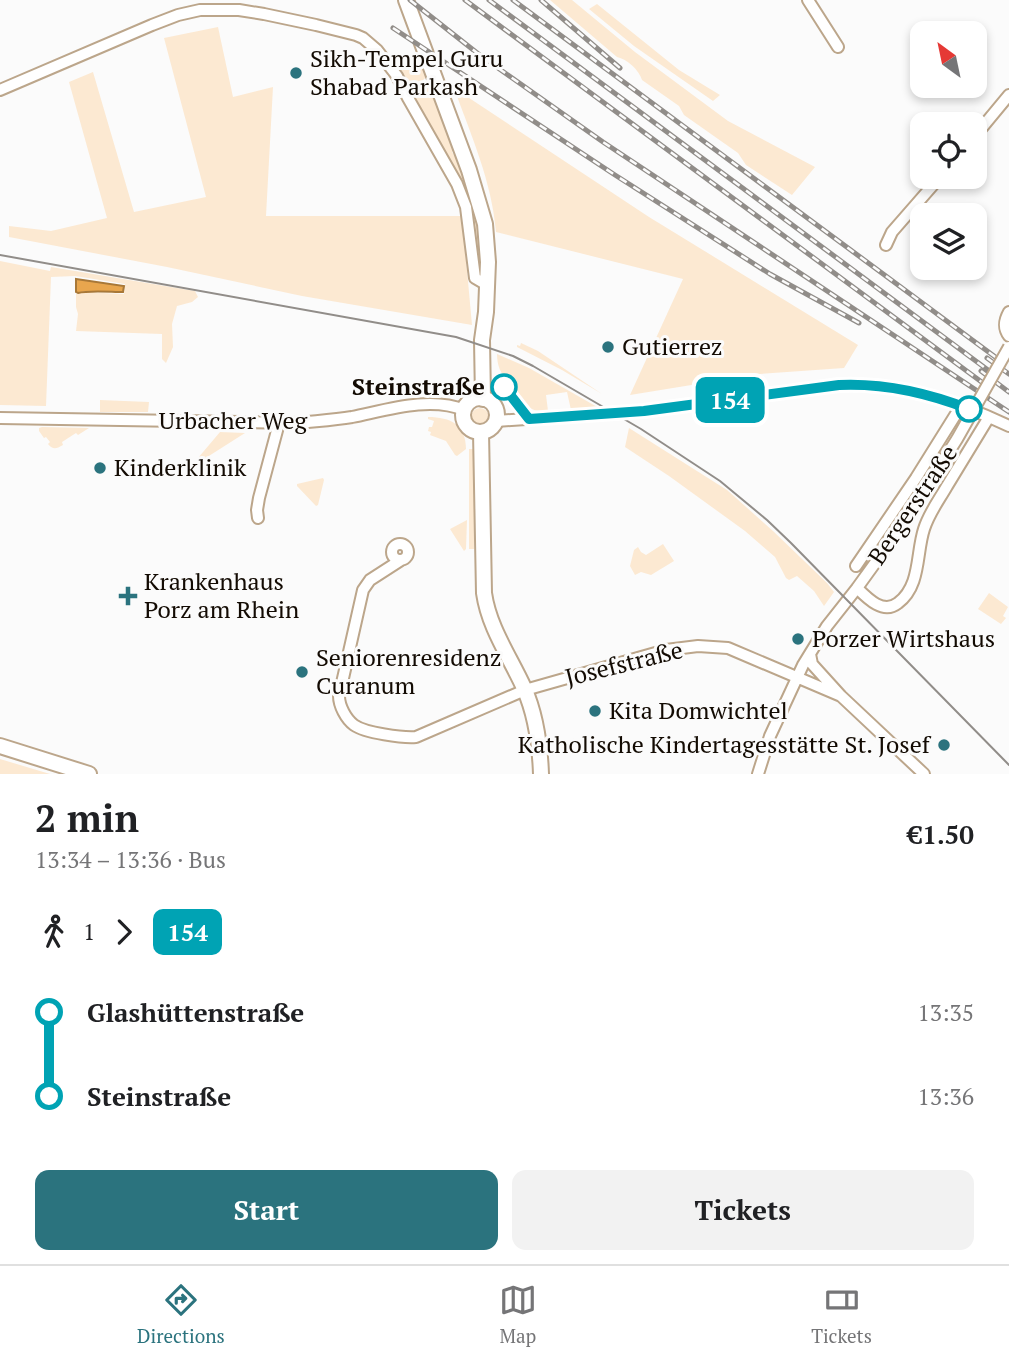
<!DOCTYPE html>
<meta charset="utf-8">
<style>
:root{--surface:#fff;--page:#f2f2f2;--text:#202124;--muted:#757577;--line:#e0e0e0;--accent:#2b737e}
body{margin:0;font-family:"PT Serif",serif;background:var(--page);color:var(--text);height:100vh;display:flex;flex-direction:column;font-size:26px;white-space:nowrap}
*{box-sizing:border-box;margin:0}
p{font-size:23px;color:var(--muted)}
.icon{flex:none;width:38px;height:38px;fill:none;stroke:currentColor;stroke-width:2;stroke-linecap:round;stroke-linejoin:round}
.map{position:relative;height:774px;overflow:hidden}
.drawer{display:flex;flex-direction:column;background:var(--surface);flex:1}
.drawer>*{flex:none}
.badge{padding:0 14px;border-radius:10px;font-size:24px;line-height:46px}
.needle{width:46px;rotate:327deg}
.fabs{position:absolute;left:910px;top:21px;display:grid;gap:14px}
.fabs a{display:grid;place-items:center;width:77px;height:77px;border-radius:14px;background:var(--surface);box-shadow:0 4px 10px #0003;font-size:35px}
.map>.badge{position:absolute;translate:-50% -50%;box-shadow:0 0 0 4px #fff}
.legs{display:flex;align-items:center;gap:10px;height:77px;padding:0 35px;font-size:23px}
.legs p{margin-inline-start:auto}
.overview{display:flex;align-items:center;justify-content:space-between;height:119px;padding:0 35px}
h1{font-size:38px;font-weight:700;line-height:52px}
.action{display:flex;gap:14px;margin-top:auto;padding:14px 35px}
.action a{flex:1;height:80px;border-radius:14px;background:var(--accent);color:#fff;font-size:28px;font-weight:700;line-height:80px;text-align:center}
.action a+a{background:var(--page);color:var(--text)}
ul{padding:0 35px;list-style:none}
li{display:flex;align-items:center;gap:24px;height:84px;font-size:26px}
li i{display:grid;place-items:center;width:10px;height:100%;margin:0 9px;background:currentColor}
li i::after{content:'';width:18px;height:18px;margin:-9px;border:5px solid;border-radius:50%;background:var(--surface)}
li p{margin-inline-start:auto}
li:first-child i{background:linear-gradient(#0000 50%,currentColor 0)}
li:last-child i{background:linear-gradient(currentColor 50%,#0000 0)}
.menu{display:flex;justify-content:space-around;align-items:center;height:98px;border-top:2px solid var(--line);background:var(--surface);font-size:19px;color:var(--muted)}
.menu a{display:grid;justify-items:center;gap:4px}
.menu .current{color:var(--accent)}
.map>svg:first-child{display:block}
.green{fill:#fce9d2}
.water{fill:#e8a64e;stroke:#a87838;stroke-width:2}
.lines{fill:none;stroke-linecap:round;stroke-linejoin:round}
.minor-casing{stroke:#bca68b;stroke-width:14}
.major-casing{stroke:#bca68b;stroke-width:18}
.minor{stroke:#fff;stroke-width:10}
.major{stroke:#fff;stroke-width:14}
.tram{stroke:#918d89;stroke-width:2}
.rail-casing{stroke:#918d89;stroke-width:5}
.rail{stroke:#fbfbfb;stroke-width:2.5;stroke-dasharray:8;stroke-linecap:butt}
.minor-bridge-casing{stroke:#bca68b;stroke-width:14;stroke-linecap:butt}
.minor-bridge{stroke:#fff;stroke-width:10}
.line-1-casing{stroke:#fff;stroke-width:16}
.line-1{stroke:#00a3b4;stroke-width:10}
.poi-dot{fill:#2b737e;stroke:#fbfbfb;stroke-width:2.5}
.stop-1-dot{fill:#fff;stroke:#00a3b4;stroke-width:3.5}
.labels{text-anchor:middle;stroke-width:6;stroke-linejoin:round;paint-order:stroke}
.poi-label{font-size:24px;fill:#130b03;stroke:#fbfbfb;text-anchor:start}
.stop-label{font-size:24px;font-weight:bold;fill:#130b03;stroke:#fbfbfb;text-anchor:end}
.street-label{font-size:24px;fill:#130b03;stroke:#fbfbfb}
</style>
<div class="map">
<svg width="1009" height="774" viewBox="0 0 1009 774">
<rect width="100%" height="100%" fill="#fbfbfb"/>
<path class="green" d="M550 0H572L635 52 728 121 815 167 792 195 746 165 738 153 684 115 679 106 642 80C639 70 627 59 617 57Z
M597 4 679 70 720 95 713 101 634 46 589 9Z
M218 27 233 97 273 87 266 216H462L472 325 302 296 167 267 9 237V226L51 231 107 218 69 82 93 72 134 212 206 197 164 38Z
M406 55 421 62 426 77 410 94 395 64 402 60Z
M427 80 454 150 452 152 454 155H456C468 189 478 215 479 251L475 252 473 229 411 97Z
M454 88 649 217 858 345 844 368 759 374 630 395 683 279 496 232C492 182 471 135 454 88Z
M0 261 50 271 51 267 195 291 198 297 192 302 177 306 172 324 173 347 166 363 162 359V334L76 331 78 314 76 307V294L82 292 124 294 125 284 75 276 51 277 46 406 0 405Z
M521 343 538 351 602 394 562 370 517 347V345L520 346Z
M497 354 529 368 599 408 571 410 567 392 546 395 548 411C542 411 537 412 532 409 524 405 505 379 500 370 498 365 497 360 497 354Z
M100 400 149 402 148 412H100Z
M471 417a9 9 0 1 1 18 0a9 9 0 1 1-18 0Z
M428 417C451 417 466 425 466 449L457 456 455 455 446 441 430 435 431 432 428 431 429 427H432L434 421 428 419Z
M42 427 89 428 78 435 76 433 62 442 63 445C56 449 53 450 48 444L50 442 46 437 44 438 39 431V428Z
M629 428 727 490 773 531 827 583 834 592 824 606 814 591 797 576 789 580 786 578 775 557 745 531 669 476 625 447Z
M220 432 245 433 201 461 198 458Z
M469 449H473L477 511 475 514 474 549H469Z
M323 478 324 480 318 505 316 506 297 486V484Z
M467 520 466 549 464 551 450 529Z
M663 544 674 561 651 575 641 572 635 575 630 566 634 550 638 547 641 552 646 555Z
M989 593 1008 607 1003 616 1006 618 1001 624 978 609Z
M0 759 50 774H0Z"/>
<path class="water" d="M76 279 124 286 123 292C111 292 88 290 78 293L76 292Z"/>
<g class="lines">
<g class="minor-casing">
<path id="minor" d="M808 0 838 47
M0 90 152 25 178 15 200 10H239L264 14 316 25 356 35 363 38 377 50 397 76 408 98 457 184 466 207 475 278 487 285
M975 136 1009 95
M886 245 892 232 940 177
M1009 312C1004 321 1003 328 1009 336
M0 418 298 423C316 421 334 420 352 417 387 410 430 396 464 410
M496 421 644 411 839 385C898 382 957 401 1009 426
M258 518 257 510 259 498 279 423
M392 552a8 8 0 1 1 16 0a8 8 0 1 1-16 0Z
M401 560 370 580 363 590 339 696C339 706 346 719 354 725 365 733 403 738 416 737L525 690 666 650 698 646 728 648 841 696
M856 566 916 478 961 406
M857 588C867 598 883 615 898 603 921 586 916 553 924 529 929 513 939 500 947 486 961 463 975 440 989 417
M810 654 812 664 841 696 924 774
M758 774 770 736 803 665 827 626 857 588 904 523"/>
</g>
<g class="major-casing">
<path id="major" d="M406 0 469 170 485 224 488 262 486 312 482 340 483 399
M463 415a17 17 0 1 1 34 0a17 17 0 1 1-34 0Z
M481 432 484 593C489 628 510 657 524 688 536 715 540 745 541 774
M0 746 89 774"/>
</g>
<use href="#minor" class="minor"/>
<use href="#major" class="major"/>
<path class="tram" d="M0 255 456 337 513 356 533 366 641 429 720 481 767 520 791 543 1009 765"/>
<g class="rail-casing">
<path id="rail" d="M410 0 481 56 603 142 1009 412
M465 0 987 386
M489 0 992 373
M513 0 998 359
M541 0 620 68
M393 28 615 175 770 274 859 323
M987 358 1009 374
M981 371 1009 392"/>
</g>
<use href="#rail" class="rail"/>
<g class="minor-bridge-casing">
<path id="minor-bridge" d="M904 523 957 439 1009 347"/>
</g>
<use href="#minor-bridge" class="minor-bridge"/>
</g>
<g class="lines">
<g class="line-1-casing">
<path id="line-1" d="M504 387 529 419 644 411 839 385C883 383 928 393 969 409"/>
</g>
<use href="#line-1" class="line-1"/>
</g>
<g class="poi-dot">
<circle cx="296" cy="73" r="7"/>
<circle cx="608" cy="347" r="7"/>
<circle cx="100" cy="468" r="7"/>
<path d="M124.5 585.5h7v7h7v7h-7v7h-7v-7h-7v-7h7z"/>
<circle cx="798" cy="639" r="7"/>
<circle cx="302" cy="672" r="7"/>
<circle cx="595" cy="711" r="7"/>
<circle cx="944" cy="745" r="7"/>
</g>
<g class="stop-1-dot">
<circle cx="504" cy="387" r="12"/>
<circle cx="969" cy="409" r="12"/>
</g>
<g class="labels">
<g class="poi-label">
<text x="310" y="67">Sikh-Tempel Guru<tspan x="310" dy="28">Shabad Parkash</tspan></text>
<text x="622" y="355">Gutierrez</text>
<text x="114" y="476">Kinderklinik</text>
<text x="144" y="590">Krankenhaus<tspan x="144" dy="28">Porz am Rhein</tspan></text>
<text x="812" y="647">Porzer Wirtshaus</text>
<text x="316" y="666">Seniorenresidenz<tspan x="316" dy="28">Curanum</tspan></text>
<text x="609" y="719">Kita Domwichtel</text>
<text x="930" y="753" text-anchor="end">Katholische Kindertagesstätte St. Josef</text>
</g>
<g class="stop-label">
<text x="485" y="395">Steinstraße</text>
</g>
<g class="street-label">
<text x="233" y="429">Urbacher Weg</text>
<text transform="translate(913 505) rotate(-56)" y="8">Bergerstraße</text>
<text transform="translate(624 664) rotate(-14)" y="8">Josefstraße</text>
</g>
</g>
</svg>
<div class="fabs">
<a><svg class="needle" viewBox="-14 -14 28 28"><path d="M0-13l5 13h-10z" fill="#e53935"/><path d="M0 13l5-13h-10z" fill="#757577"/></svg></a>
<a><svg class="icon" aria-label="locate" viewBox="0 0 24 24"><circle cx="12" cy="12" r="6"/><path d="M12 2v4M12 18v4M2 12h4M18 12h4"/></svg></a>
<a><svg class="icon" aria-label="layers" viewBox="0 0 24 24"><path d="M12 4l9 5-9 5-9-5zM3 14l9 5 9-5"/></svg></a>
</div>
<b class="badge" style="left:730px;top:400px;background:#00a3b4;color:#fff">154</b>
</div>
<section class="drawer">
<div class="overview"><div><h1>2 min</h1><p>13:34 – 13:36 · Bus</p></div><b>€1.50</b></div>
<div class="legs"><svg class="icon" aria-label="walk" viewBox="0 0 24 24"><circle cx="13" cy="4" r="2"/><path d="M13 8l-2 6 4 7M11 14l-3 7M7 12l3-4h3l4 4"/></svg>1<svg class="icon" aria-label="forward" viewBox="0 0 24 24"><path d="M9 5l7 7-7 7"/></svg><b class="badge" style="background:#00a3b4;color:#fff">154</b></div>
<ul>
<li><i style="color:#00a3b4"></i><b>Glashüttenstraße</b><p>13:35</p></li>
<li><i style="color:#00a3b4"></i><b>Steinstraße</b><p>13:36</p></li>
</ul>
<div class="action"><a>Start</a><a>Tickets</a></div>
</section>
<nav class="menu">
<a class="current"><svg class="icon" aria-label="directions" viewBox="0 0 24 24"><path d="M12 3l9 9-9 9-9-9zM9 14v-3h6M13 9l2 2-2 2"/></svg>Directions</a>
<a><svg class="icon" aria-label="map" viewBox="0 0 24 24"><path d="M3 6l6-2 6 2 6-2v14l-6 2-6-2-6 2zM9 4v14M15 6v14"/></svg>Map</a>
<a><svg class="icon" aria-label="tickets" viewBox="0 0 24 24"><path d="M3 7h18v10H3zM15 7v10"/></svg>Tickets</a>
</nav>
